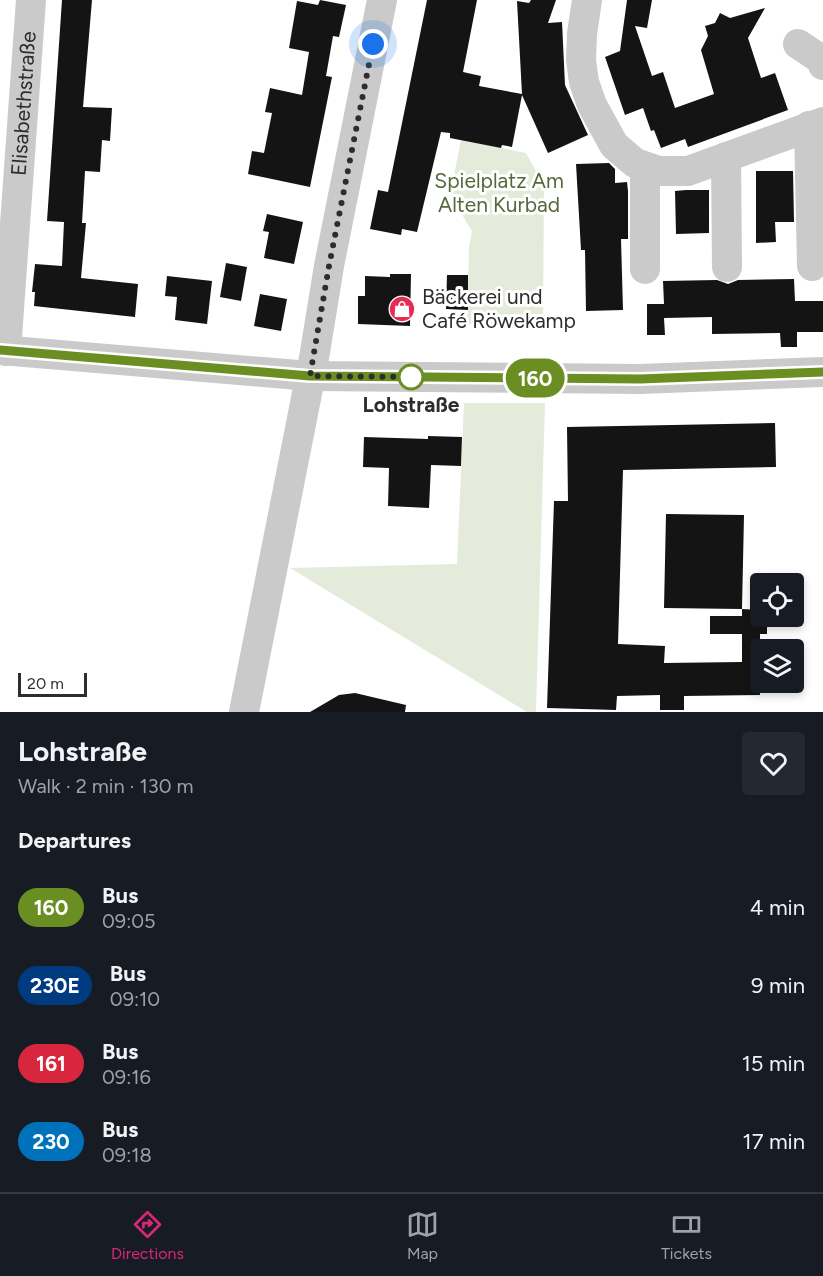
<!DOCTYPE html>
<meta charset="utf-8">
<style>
:root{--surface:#171b24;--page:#242831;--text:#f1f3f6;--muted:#9ea1a6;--line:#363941;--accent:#db2777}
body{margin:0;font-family:Figtree,sans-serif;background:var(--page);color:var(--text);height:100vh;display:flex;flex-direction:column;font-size:22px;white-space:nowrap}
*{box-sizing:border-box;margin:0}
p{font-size:20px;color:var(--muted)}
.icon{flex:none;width:33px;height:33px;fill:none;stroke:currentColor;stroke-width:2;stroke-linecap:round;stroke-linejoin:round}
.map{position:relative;height:712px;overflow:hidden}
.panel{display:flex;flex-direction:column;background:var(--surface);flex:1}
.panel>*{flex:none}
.badge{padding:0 12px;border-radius:20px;font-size:21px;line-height:39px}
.buttons{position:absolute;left:750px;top:573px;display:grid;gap:12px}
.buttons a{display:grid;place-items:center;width:54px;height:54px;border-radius:6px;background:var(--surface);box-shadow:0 3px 9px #0003;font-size:30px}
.scale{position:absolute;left:18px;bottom:15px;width:69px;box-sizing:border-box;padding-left:6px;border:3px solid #2d2d2d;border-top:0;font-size:16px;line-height:21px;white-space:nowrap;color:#2d2d2d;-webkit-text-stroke:4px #fff;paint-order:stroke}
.you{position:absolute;width:30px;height:30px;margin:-15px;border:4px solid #fff;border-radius:50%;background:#1a73e8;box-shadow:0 0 0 9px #1a73e833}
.map>.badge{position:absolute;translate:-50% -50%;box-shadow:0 0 0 3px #fff}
h2{padding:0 18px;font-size:22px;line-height:54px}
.round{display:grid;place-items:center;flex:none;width:63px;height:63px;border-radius:6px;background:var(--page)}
.head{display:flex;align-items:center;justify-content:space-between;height:102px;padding:0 18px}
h1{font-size:28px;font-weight:700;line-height:45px}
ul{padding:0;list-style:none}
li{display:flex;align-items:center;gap:18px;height:78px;padding:0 18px}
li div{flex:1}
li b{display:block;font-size:22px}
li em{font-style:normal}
li .badge{min-width:66px;font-weight:700;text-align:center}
.tabs{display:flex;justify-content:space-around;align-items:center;height:84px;border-top:2px solid var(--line);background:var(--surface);font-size:16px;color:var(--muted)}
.tabs a{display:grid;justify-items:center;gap:3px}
.tabs .on{color:var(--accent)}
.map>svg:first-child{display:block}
.green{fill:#e5ebda}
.building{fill:#141414}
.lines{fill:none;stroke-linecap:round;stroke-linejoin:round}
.minor{stroke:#cacaca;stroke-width:30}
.line-casing{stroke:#fff;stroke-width:14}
.line{stroke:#6b8e23;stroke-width:9}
.walk{stroke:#2d2d2d;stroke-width:6;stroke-dasharray:0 10.8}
.stop-dot{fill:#fff;stroke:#6b8e23;stroke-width:3}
.labels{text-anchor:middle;stroke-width:6;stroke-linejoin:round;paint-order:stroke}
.street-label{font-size:21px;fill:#2d2d2d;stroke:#fff}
.park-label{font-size:21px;fill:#56683a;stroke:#fff}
.poi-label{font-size:21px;fill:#2d2d2d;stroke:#fff;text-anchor:start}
.stop-label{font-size:21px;font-weight:bold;fill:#2d2d2d;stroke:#fff}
</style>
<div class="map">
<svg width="823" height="712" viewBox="0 0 823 712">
<rect width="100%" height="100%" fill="#fff"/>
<path class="green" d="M461 140 526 153 544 185 543 324H467L469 247 472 231 450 195Z
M464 403H545L536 712H527L290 568 457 564Z"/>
<path class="building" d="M62 0H92L83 107 112 108 110 141 102 140 100 172 85 171 82 223H86L81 278 138 284 135 317 34 306 35 292H32L35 264 62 266 64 222 47 221Z
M320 0 346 5 339 37 333 36 326 76 332 77 310 187 248 174 252 151 264 153 272 113 265 112 270 88 302 95 309 52 289 48 297 1 318 5Z
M427 0H477L463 72 481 76 479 86 522 94 517 1 529 3 531 0H556L548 23 562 22 565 85 588 135 548 153 522 95 512 147 502 145 501 148 450 138V133L441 132 417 232 402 229 401 235 370 229 378 190 388 192Z
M627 0H652L647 28 635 26 652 76 663 72 675 108 714 94 701 50 708 36 705 26 715 23 720 13 730 18 765 8 748 38 761 78 775 73 788 110 688 147 685 139 661 148 654 130 651 131 643 108 625 115 605 57 620 51Z
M609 163 615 169V183L627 182 628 191V239H621L623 310 586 311 585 250H581L576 164Z
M756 171H793L794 222H775L776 242 756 243Z
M686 190H709V233L676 234 675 191Z
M267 214 303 222 294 264 264 258 269 232 263 231Z
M226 263 247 267 241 301 220 297Z
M390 274H411L410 326 358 324V296H365V276L390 277Z
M447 275H468V310L446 309Z
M167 276 212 281 207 324 175 320 177 297 165 296Z
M794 279 795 301H823V332H797V347H781L780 333 712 334V317L664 318 665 335H647V304H664L663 281 717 280 728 284 738 280Z
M260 294 287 299 281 331 254 326Z
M775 423 776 467 623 470 618 644 665 646 664 663 742 662V634H710V616H742V609L760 610V616H767V634H760V695L684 696V710H660V695L617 696 616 710 547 708 554 501H568L567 427Z
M428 436 462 437 461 466 431 465 429 508 388 506 389 468 363 467 364 437 428 439Z
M666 514 744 515 742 609 664 608Z
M355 693 406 705 405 712H310L339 695Z"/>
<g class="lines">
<g class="minor">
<path d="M587 0 582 34 581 60 584 82 592 105 614 145 635 163 659 171H688L823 122"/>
<path d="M798 44 822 60 823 65"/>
<path d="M809 126 812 266"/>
<path d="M726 157 727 267"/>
<path d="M645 167V269"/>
<path d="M0 350 310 376 640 379 823 372"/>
<path id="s1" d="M6 351 31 0"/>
<path d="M244 712 314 358 329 266 382 0"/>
</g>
</g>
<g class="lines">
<g class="line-casing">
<path id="line" d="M0 350 310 376 640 379 823 372"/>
</g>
<use href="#line" class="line"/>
<path class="walk" d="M373 44 329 266 310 376 411 377"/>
</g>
<defs>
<g id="shop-disc" transform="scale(1.35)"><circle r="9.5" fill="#e62c52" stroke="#fff"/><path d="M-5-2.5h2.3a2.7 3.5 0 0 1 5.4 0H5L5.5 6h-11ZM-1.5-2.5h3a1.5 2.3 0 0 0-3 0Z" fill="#fff"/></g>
</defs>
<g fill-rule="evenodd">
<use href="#shop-disc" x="402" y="309"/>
</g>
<circle class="stop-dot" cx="411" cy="377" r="12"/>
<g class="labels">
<g class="street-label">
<text dy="7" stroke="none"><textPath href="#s1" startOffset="248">Elisabethstraße</textPath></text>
</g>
<g class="park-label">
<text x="499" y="188">Spielplatz Am<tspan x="499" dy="24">Alten Kurbad</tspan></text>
</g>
<g class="poi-label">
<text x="422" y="304">Bäckerei und<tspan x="422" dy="24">Café Röwekamp</tspan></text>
</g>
<g class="stop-label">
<text x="411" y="412">Lohstraße</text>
</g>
</g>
</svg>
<div class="buttons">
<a><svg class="icon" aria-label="locate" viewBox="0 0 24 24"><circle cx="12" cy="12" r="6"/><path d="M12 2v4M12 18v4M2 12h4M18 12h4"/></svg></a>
<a><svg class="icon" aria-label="layers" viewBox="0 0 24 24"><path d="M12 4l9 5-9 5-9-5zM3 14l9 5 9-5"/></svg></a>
</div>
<div class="scale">20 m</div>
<div class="you" style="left:373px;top:44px"></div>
<b class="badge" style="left:535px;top:378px;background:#6b8e23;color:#fff">160</b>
</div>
<section class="panel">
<div class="head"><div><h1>Lohstraße</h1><p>Walk · 2 min · 130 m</p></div><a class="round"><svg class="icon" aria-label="heart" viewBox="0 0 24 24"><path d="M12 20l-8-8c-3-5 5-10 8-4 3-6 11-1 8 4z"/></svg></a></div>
<h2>Departures</h2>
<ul>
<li><span class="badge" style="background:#6b8e23;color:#fff">160</span><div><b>Bus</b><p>09:05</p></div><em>4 min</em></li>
<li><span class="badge" style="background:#003b80;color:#fff">230E</span><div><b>Bus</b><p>09:10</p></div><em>9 min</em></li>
<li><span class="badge" style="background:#d7263d;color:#fff">161</span><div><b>Bus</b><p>09:16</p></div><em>15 min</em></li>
<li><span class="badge" style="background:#0072bc;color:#fff">230</span><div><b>Bus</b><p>09:18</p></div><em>17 min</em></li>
</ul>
</section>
<nav class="tabs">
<a class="on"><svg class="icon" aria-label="directions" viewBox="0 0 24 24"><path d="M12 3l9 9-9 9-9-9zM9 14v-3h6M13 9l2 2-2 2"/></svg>Directions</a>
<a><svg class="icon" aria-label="map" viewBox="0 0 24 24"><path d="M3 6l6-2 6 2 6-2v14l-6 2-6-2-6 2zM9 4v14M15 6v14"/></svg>Map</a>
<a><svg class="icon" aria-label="tickets" viewBox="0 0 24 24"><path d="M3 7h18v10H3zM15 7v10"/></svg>Tickets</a>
</nav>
